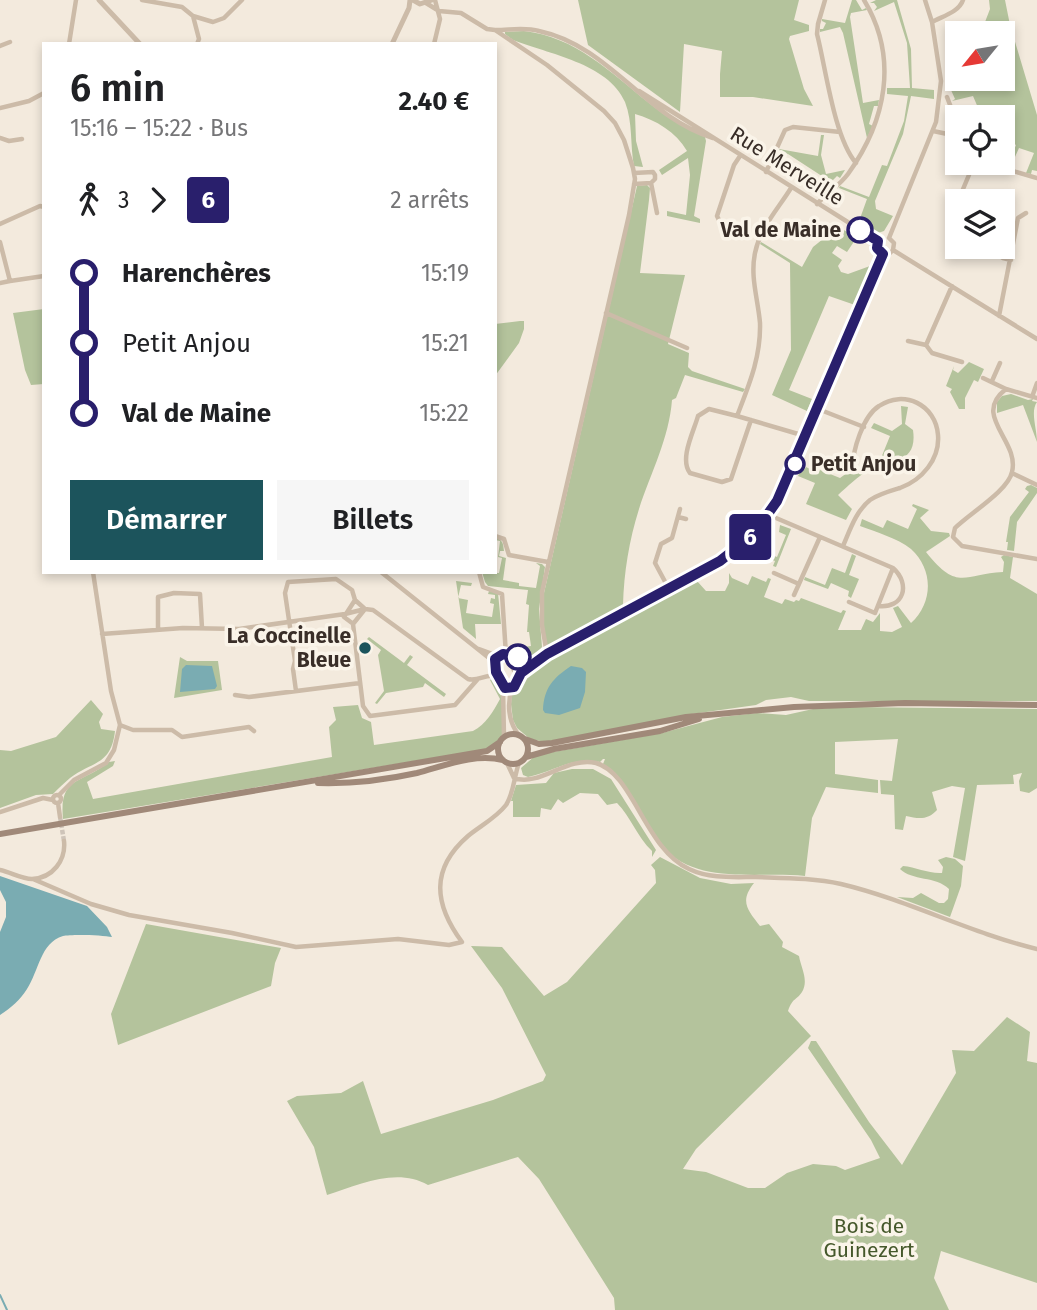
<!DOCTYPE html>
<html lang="fr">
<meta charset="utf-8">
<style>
:root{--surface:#fff;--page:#f6f6f6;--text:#202124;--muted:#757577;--accent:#1c545c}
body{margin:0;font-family:"Fira Sans",sans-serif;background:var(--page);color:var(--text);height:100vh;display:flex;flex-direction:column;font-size:26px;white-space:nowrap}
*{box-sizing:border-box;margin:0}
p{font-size:23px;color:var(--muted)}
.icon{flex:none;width:38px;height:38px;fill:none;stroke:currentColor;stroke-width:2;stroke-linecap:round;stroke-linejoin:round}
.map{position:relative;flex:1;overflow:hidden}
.details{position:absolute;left:42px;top:42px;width:455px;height:532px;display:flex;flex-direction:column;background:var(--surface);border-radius:0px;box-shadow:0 4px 10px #0003}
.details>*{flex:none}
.badge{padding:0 14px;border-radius:5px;font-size:24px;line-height:46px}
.needle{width:46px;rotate:240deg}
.buttons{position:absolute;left:945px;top:21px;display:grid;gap:14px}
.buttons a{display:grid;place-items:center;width:70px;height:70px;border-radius:0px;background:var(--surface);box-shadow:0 4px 10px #0003;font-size:35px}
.map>.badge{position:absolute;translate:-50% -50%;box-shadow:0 0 0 4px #fff}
.legs{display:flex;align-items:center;gap:10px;height:77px;padding:0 28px;font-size:23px}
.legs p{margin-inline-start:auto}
.overview{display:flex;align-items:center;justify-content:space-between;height:119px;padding:0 28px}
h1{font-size:38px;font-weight:600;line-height:52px}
.button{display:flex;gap:14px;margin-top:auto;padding:14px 28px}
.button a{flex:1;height:80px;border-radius:0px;background:var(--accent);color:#fff;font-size:28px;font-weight:600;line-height:80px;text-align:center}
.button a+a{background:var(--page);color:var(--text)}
ul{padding:0 28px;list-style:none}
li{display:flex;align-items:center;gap:24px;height:70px;font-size:26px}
li i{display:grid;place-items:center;width:10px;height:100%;margin:0 9px;background:currentColor}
li i::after{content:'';width:18px;height:18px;margin:-9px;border:5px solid;border-radius:50%;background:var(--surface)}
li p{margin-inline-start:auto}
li:first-child i{background:linear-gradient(#0000 50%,currentColor 0)}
li:last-child i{background:linear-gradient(currentColor 50%,#0000 0)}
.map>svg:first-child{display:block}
.green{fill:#b4c39c}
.water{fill:#7aacb2}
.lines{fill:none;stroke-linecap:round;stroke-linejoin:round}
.stream{stroke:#7aacb2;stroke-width:2}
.minor-tunnel{stroke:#cec4b9;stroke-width:4.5;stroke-dasharray:4.5 2;stroke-linecap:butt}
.minor{stroke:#ccbba8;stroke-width:4.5}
.tertiary{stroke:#ccbba8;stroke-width:5}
.secondary{stroke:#a08979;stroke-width:6}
.line-1-casing{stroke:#fff;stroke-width:16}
.line-1{stroke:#291f6c;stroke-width:10}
.stop-1-dot{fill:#fff;stroke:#291f6c;stroke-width:3.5}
.poi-dot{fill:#1c545c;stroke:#faf4e9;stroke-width:2.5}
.labels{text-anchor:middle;stroke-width:7;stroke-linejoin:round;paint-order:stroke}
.street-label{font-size:21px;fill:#392e28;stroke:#faf4e9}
.stop-label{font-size:21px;font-weight:bold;fill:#392e28;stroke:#faf4e9;text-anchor:end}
.poi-label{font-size:21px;font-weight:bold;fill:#392e28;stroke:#faf4e9;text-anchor:end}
.park-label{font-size:21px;fill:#45582b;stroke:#faf4e9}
</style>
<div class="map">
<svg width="1037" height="1310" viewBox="0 0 1037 1310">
<rect width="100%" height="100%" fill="#f3eadd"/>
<path class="green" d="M578 0H799L794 20 809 25V31L790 36 789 39 804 89 813 106 753 97H720V74L722 51 684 44 680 112 588 45Z
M852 0H856L862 10 866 8 867 10 851 13 850 17 863 103 879 100 878 106H874L869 124 873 126 867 138 843 33 840 27 820 32V29H823L826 23 822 21V19L845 23Z
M876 0H897L911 49 912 88 934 90V99L911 96 903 134 875 201 876 209 893 216 884 231 878 233 858 224 867 199 839 188 840 186 869 197 882 165 887 166 904 121 908 96 887 94V88H910L907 43 894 2 874 11 877 7 874 3H870Z
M989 0H1005L1010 25 1037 115V171L1032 170 1031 174 1026 173 1034 153 1019 148 1010 168 1007 167 1016 145 1003 137V117H982L973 96 952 101 955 99 951 90 970 85V79H1003V33H963L985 22 990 9Z
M524 31C576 37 610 72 649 103 666 117 685 128 705 137L706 141 694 216 700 219V223L667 216V211L686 215 690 175 688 158 662 175 659 170 687 151C676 132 656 120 635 114L636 141 643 167 634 166C630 146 633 122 625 102 608 63 548 54 513 40L505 34V32Z
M821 135H824L821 155 826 174 845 170 840 178 837 176 831 182 788 154 778 151 779 149 818 156Z
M647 185 650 188 649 200 640 273 685 275 668 344 689 353 688 367 692 371 745 389 743 392 685 375 676 398 672 400C669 439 651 472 639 509 629 541 624 572 623 605L651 591 697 581 706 591H725L729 583V573L732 578 748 585 752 576 766 582 768 578 771 579 764 597 782 604 785 599 794 602 796 600 799 601 801 598 841 613 843 610 846 611 838 630H861L866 619 873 622 880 613V631L892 632 902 627 893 608 898 606 911 623C933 603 934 570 911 549 897 538 876 532 860 526L862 519 883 528 887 520 908 529 917 509 912 506 913 504 929 510 920 518 931 531 949 533 950 536 926 552C958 592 963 574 1003 572L1004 562 1001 557 1004 555 1013 557 1010 578 1037 594V701H809L791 697 766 700 756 705 692 714 545 742 530 739 517 728 513 720 511 704 512 694 519 686 520 680 527 670 556 653 622 617 617 611 552 647 547 645 544 628V593L637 186Z
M838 227 857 237 847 252 837 246 832 253 842 260 838 266 841 272 848 274 870 266 855 305 829 296 789 390 812 399 807 411 772 395 791 350 790 263 760 244 761 242 802 267 813 247Z
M44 309V384L31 385 25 370 13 313Z
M520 321H524V329L519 343 495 376V324Z
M969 362 984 369 978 382 974 380 965 398V409H959L950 392 952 389 946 386 954 366 953 370 958 373Z
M1011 394 1028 400 1033 399 1032 401 1037 402C1030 412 1037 428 1037 442L1023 405 997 413V402L1002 396Z
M901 406 908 407 905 424 913 430C918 464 890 460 869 470 858 476 848 486 838 495L852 509 846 520 806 504 815 483 798 476 801 469 804 470 806 467 818 473 820 470 840 478 847 473H857L862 460 879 463 890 436 871 428 874 423 892 431 902 424Z
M1031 485 1037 488V493L1017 522 1014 551 1007 550 1008 542H1006L1010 517 1029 492 1025 489 1027 486Z
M772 520 774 521 770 531 765 530 757 550 777 557 786 535 779 532 780 525 791 529 776 567 773 566 775 561 757 554 754 561 737 554 751 544Z
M495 537C503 540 503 543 504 551H500L499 556 506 558 503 580 519 583V586L536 588 540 566 536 563 542 564 545 567 539 609 542 647 534 656 510 649 531 646 529 632H527L529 605 526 604 528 590 488 586 485 582 482 572 499 573 502 558 498 557 500 541 495 540Z
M852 554 856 556 849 575 859 579 851 598 848 596 849 591 831 583 828 589 804 580 805 577 825 585 832 568 845 573Z
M456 581 472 583 471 586 461 585 458 598 468 600 466 613 492 617 494 604 490 603 491 598 495 599V595L488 594 489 591 498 593 501 624H475L476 639 464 629 463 628Z
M369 637 404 663 410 655 413 657 407 665 446 694 444 697 425 683 423 687 386 693 377 704 375 703 384 691 378 655 381 650 367 639Z
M180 657 187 661H218L222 690 174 698Z
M493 678C502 686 506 721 503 733 500 740 493 746 487 749L63 819C59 776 80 785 109 762L115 761 113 766 87 782 93 799 332 757 329 727 336 720 333 707 358 705 362 718 371 722 374 745 473 731C486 724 493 712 500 699L490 680Z
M91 700 103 714 99 722 101 729 115 731C111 766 92 761 70 778 64 783 58 789 53 794L36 795 0 808V750L11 751 56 737Z
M847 707 1037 709V788L1029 793 1020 791 1019 781 1022 773 1013 775 1014 784 977 785 965 861 953 857 965 788 952 786 932 792 937 810C928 820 919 819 906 816L903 830 895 829 894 795 881 794 880 780 892 781 898 739 835 742V774L878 780V793L826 787 812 818 805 876C758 871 696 886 662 846 656 838 651 827 645 819 633 799 623 776 603 764L605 759H603L600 762C569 757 556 771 528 777L523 775 521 768 536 755 662 733 722 717 757 713 786 715 813 709Z
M572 769H593L611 779 656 850 652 857V851C637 837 631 817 617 803L607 805 598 794 580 793 563 803 558 799 551 810 541 808 540 817H513V801H511L516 785 546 783 554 773Z
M660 857 700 878 731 884 754 883C739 902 748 910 760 926L769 924 783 942 782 947 799 956C801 968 809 980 802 992 796 1001 793 997 788 1011L811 1036 696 1149 683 1169 706 1172 748 1188H765L787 1173 813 1164 836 1166 845 1170 880 1158 871 1140 808 1048 811 1041H816L869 1122 902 1165 956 1073 952 1050 974 1051 1007 1017 1030 1032 1027 1061 1037 1063V1283L941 1251 934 1278 949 1310H615L614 1298 539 1179 518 1157 428 1185C396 1167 359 1185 327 1195L314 1147 287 1101 297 1096 341 1093 363 1081 381 1134 493 1100 543 1081 546 1075 502 988 471 946 502 947 544 996 567 982 656 883 655 870 651 865Z
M946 857 955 859 963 866 961 886 950 917 897 897 913 898 921 893 939 903H944L948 899 949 889C936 876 912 881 900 869L903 866C916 867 929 874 942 873L943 867 938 860Z
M146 924 281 948 275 963 271 986 118 1045 111 1014Z"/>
<path class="water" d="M186 665 212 666 217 686 215 689 180 692 182 669Z
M571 666 582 668 586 672 585 692 580 708 559 715 545 713 543 710C544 688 553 678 571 666Z
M0 876 87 906 107 927 112 937C103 935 71 934 63 936 40 943 39 971 27 989 20 1000 11 1008 0 1015V932L6 917V902L0 890Z"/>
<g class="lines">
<path class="stream" d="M0 1295 7 1310"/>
<path class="minor-tunnel" d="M60 817 64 841"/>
<path class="minor" d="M142 0 182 7 193 16 213 22 224 18 242 0
M825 0 818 24 817 34C826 69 834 137 856 163
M426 3 439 11 461 13 487 29 495 30 547 65 604 111 615 123 624 140 633 168 635 179 629 215 542 592V625L547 654
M193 16 199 39 197 44
M932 22C943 16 959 12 963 0
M496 30C510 30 525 27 539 31 610 46 646 118 713 138
M69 44 76 0
M434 44 440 19 435 0
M0 46 10 42
M639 91 878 241
M947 97 957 123
M0 108 29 101 44 93
M933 131 957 136
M0 138 9 141 22 139
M994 163 1006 169 1037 178
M766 172 785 130 793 127 840 132
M634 173 653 172 655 175V179L651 183 634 184
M651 183 657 213
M791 188C778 209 760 228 755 253 750 277 758 299 760 323 761 357 749 385 737 416L805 436
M958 201 974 163
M817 204C827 193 839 186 848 174 886 121 899 58 864 0
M957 204C953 214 951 220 957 229
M720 222 717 216 734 165 740 156
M0 224 40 206 44 207
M889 238 936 122 941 81 932 22 925 0
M878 241 877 248 882 254
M0 242 10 281 44 276
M985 247 1003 258 1011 260
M893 250 1037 339
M882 254H889L893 250 894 243 889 238
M0 283 10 281
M952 286 926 345 932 353 962 362
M606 313 687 348
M999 316 1018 218 1026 213
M908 341 926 345
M983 378 1006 389
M992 381 1000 363
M1032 397 1037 383
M1037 398 1006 389C971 416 1020 440 1012 472 1008 491 970 513 955 528L953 537 962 546 1037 559
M818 409 864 427
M737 416 709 409 698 416C694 431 679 459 690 473L722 482 731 479 751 420
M1012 473 1037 485
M769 515 893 568C911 584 904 609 878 606
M678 517 686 519
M495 536 504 539 509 555 548 562
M843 546C850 530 856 511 870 500 879 494 890 491 900 488 922 480 940 459 938 435 936 405 904 389 879 406 863 416 852 451 853 469
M381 572 494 662
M479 572 483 587 502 594 506 655
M774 573 799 584
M669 589 655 563 661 544 672 538 680 509
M794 595 820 537
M849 602 875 613 893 568
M352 623 344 617 355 600
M353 624 363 706 370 716 455 705 477 680
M353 624 365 609 355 600
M158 630V597L174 593 200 594 202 628
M102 634 183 628 239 629 345 614 365 609 373 610 468 679C479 682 487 672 498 677
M479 649 498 656
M512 663 523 665 546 655
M518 681 509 658 503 654 497 657 494 664 505 688H512L524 671 546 654 714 565 743 544 761 526 784 488 882 254
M503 688 504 737
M512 688C507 703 508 721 518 734
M296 691 293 669 295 661 285 593 288 582 336 579 352 590 355 600
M235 695 249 697 360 683
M120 725 133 730H172L182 737 249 727 254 731
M507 763 514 778
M514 778C540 787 567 756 596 763 633 773 645 849 689 869 710 879 733 877 756 877 784 878 814 878 841 884 908 900 970 933 1037 949
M53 799a4 4 0 1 1 8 0a4 4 0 1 1-8 0Z
M59 795 74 780 106 763 114 750 120 725 111 691 93 572
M58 803 60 817
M0 812 43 798 53 800
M0 870C10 872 22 879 32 879 53 878 66 860 64 841
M33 879 91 904 129 915 232 933 296 947 398 939 449 945 462 942C434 904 430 869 468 836 480 826 496 818 506 805 514 793 514 776 519 763"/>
<path class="tertiary" d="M99 0 140 44
M413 0 420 4 432 0
M392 44 409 8 410 0"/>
<path class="secondary" d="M498 749a15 15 0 1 1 30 0a15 15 0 1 1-30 0Z
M525 739 539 744 552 743 686 717 794 707 905 703 1037 705
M526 757 554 749 660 731 699 719
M318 783C351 784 385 780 417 773 444 766 474 753 503 760
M0 834 487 751 500 742"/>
</g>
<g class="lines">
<g class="line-1-casing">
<path id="line-1" d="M518 657 503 654 495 659 496 672 505 688 514 687 521 673 547 654 720 561 753 535 777 501 883 254 877 248 878 241 860 230"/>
</g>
<use href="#line-1" class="line-1"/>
</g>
<g class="stop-1-dot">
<circle cx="860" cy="230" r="12"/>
<circle cx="795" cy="464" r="9"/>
<circle cx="518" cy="657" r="12"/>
</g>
<circle class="poi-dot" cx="365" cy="648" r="7"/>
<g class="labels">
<g class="street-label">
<text transform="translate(787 166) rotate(32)" y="7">Rue Merveille</text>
</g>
<g class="stop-label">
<text x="841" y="237">Val de Maine</text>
<text x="811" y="471" text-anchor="start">Petit Anjou</text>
</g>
<g class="poi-label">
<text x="351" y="643">La Coccinelle<tspan x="351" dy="24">Bleue</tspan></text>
</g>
<g class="park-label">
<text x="869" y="1233">Bois de<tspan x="869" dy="24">Guinezert</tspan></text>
</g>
</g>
</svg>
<div class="buttons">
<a><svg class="needle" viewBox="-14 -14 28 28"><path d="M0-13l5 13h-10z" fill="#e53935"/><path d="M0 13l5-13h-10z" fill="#757577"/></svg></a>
<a><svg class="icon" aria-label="locate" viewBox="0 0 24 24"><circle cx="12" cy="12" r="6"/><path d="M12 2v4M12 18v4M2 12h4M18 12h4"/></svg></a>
<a><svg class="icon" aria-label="layers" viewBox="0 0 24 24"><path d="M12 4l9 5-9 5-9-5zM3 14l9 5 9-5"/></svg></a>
</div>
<b class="badge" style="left:750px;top:537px;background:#291f6c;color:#fff">6</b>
<section class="details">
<div class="overview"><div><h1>6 min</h1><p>15:16 – 15:22 · Bus</p></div><b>2.40 €</b></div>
<div class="legs"><svg class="icon" aria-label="walk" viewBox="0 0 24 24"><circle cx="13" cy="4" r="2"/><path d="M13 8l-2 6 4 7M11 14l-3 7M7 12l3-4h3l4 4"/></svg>3<svg class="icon" aria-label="forward" viewBox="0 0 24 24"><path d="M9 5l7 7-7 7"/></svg><b class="badge" style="background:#291f6c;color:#fff">6</b><p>2 arrêts</p></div>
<ul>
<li><i style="color:#291f6c"></i><b>Harenchères</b><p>15:19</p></li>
<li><i style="color:#291f6c"></i><span>Petit Anjou</span><p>15:21</p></li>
<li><i style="color:#291f6c"></i><b>Val de Maine</b><p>15:22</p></li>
</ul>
<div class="button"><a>Démarrer</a><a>Billets</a></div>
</section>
</div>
